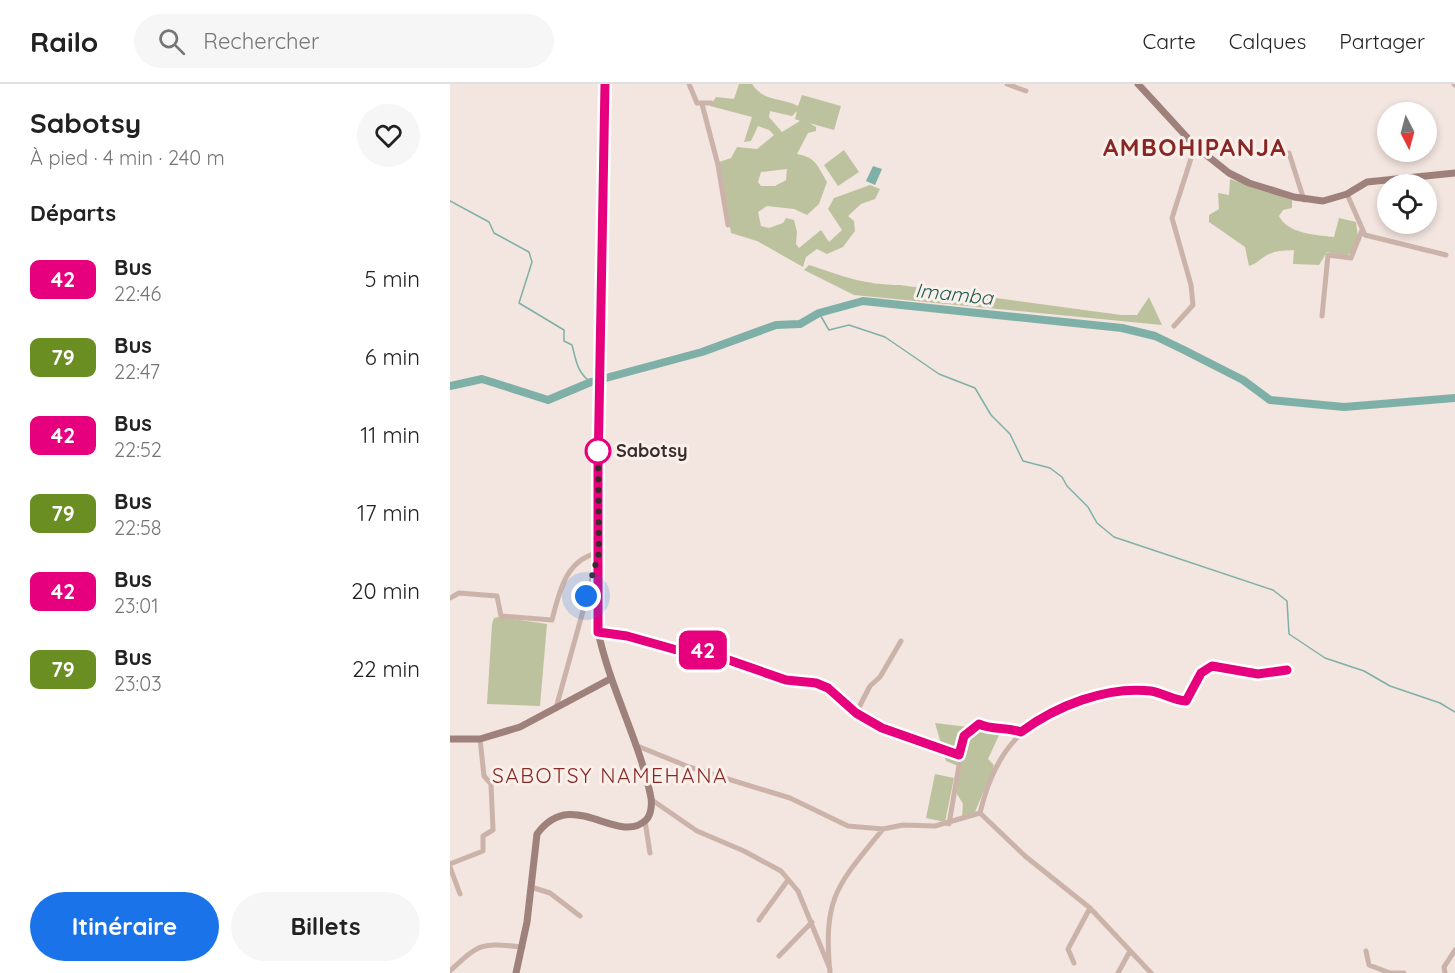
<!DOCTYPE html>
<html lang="fr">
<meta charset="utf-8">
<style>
:root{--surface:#fff;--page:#f6f6f6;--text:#222;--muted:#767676;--line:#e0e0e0;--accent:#1a73e8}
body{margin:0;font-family:Quicksand,sans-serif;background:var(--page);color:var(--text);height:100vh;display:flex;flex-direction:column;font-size:22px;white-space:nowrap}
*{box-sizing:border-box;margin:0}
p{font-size:20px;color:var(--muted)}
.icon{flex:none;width:33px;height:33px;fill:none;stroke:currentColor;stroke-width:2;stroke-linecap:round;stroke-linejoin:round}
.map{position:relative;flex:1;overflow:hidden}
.details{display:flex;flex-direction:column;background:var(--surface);width:450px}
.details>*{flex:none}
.badge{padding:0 12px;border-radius:9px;font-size:21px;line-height:39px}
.needle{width:39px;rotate:174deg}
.fabs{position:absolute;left:927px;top:18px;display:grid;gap:12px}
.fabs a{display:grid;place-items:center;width:60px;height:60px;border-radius:50%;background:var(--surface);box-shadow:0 3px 9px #0003;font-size:30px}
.you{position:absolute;width:30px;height:30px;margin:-15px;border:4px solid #fff;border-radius:50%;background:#1a73e8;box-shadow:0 0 0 9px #1a73e833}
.map>.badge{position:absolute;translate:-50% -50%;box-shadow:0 0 0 3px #fff}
h2{padding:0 30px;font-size:22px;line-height:54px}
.round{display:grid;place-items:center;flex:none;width:63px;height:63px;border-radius:32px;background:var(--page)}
.summary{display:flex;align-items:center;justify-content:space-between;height:102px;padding:0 30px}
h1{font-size:28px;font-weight:800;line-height:45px}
.action{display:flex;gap:12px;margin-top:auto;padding:12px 30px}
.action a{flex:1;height:69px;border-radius:36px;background:var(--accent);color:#fff;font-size:24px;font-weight:800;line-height:69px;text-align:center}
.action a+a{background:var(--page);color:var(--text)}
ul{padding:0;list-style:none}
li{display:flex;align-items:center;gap:18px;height:78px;padding:0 30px}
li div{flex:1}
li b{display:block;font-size:22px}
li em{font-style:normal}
li .badge{min-width:66px;font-weight:700;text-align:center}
header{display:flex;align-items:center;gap:36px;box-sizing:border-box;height:84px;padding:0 30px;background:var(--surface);border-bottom:2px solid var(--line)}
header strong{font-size:28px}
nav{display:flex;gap:33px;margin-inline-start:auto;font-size:21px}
.search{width:420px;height:54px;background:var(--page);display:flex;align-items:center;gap:15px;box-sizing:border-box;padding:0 21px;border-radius:33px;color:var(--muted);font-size:22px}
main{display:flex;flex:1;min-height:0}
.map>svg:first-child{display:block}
.green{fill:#bdc29e;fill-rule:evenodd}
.water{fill:#7eb0a8}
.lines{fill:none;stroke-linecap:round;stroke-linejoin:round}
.stream{stroke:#7eb0a8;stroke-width:1.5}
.river{stroke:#7eb0a8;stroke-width:8}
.street{stroke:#cbb3aa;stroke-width:5}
.secondary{stroke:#9f817b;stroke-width:7}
.line-casing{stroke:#fff;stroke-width:14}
.line{stroke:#e6007e;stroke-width:9}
.walk{stroke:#382b2a;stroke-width:6;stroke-dasharray:0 10.8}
.stop-dot{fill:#fff;stroke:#e6007e;stroke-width:3}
.labels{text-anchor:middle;stroke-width:6;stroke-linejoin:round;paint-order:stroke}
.stop-label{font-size:18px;font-weight:bold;fill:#382b2a;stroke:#faf0eb;text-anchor:start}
.water-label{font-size:20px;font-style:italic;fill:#1f5a52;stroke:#faf0eb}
.quarter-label{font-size:21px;letter-spacing:1.5px;fill:#872723;stroke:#faf0eb}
.district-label{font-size:24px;font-weight:bold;letter-spacing:1.5px;fill:#872723;stroke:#faf0eb}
</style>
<header>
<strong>Railo</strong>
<div class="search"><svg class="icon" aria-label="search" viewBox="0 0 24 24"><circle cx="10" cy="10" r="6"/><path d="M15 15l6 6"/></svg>Rechercher</div>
<nav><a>Carte</a><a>Calques</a><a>Partager</a></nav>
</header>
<main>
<section class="details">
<div class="summary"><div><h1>Sabotsy</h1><p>À pied · 4 min · 240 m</p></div><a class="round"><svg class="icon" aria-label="heart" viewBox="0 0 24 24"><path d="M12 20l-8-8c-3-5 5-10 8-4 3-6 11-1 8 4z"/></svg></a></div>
<h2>Départs</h2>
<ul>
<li><span class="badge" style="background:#e6007e;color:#fff">42</span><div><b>Bus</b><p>22:46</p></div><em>5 min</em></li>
<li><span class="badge" style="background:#6b8e23;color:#fff">79</span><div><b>Bus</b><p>22:47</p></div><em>6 min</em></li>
<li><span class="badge" style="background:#e6007e;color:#fff">42</span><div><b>Bus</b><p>22:52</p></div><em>11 min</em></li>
<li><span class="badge" style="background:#6b8e23;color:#fff">79</span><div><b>Bus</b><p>22:58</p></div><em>17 min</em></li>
<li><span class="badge" style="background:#e6007e;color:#fff">42</span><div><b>Bus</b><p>23:01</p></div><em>20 min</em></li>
<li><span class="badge" style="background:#6b8e23;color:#fff">79</span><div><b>Bus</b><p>23:03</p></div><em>22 min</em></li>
</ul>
<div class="action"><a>Itinéraire</a><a>Billets</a></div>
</section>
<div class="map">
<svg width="1005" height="889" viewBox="0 0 1005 889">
<rect width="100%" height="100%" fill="#f3e5df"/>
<path class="green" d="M289 0H302C315 19 331 13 348 22L352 11 391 22 384 46 359 39 366 43V47L358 49 347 70C366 73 368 83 377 98L369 120 357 131 344 125 317 122 308 128 311 142 319 144 333 139 336 134 344 136 347 148 346 160 349 164 371 146 379 158 392 146 378 125 384 114 420 101 430 105 425 115 411 120 398 132 404 137 405 147 393 163 377 170 367 165 356 173 353 183 307 157 281 149 269 78 281 74 287 63 307 65 324 51 319 46 308 42 301 57 294 58 302 33 260 22 266 13 284 15ZM320 27 342 32 347 27 345 35 350 37 332 48 319 33ZM337 85 336 96 325 102H311L308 98 311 88Z
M394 66 409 88 388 102 374 81Z
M780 95 842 116V124L833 126 829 132C838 150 866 151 884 153L889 134 906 138 908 153 903 168 896 172 877 168 869 181 843 180 844 166C837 167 828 166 822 169 812 172 809 179 799 182L795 163 759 138V131L769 125 768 109 779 111Z
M359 181C393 192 414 201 450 201L671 231H687L699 213 712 241 404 211 354 186Z
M49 533 97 540 90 622 37 620 42 540 44 534Z
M485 639 551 647 538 675 544 681 543 685 525 728 512 732 513 720 507 710 508 682 496 677Z
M485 690 504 694 495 738 476 734Z"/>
<path class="water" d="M423 82 432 85 425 101 416 97Z"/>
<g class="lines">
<path class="stream" d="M0 117 39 138 44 149 79 168 82 178 69 219 114 246V257L122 261C126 276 127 289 141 298
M369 229 379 246 399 241 435 253 489 290 525 304 541 331 560 350 573 377 600 384 612 393 617 402 638 423 647 439 664 453 823 506 837 517 839 550 875 574 914 587 940 602 990 619 1005 628"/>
<path class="river" d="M0 302 32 295 98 316 141 298 252 268 326 241 350 240 369 229 413 217 672 244 705 252 734 266 793 296 820 316 894 323 1005 314"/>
<path class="street" d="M239 0 247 19H261
M557 0 576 7
M1004 0 1005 1
M252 20 268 81 278 141
M839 69 854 116
M897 110 915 151 996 171
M872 232 878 171 901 174 912 146
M724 242 743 221 741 201 722 134 745 62
M0 514 9 509 47 512 51 532 102 536C109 509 116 474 149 469
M148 547 177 552 241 570 244 564 336 596 366 599 378 604 406 629 432 644 509 671
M106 624 148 473
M406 629 420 602 430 593 451 557
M185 661 239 683 340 714 398 742 433 745 453 741 485 742 530 729 575 772 640 824 701 889
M202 716 247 747 294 767 331 787 348 807 380 885
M530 729C545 665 575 633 638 616 654 612 670 606 687 606 705 607 719 615 736 617L751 589 762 582 808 590 837 586
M195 737 200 769
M499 740 514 652 529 640C541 646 557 643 571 648
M0 780 33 767V752L43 746 41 700 34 692 30 655
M0 783 10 810
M81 803 100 809 130 832
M309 836 338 796
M916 867 919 881 940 889H954
M329 872 362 838
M624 879 618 865 640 824
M0 887C31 858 31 859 73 863
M380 889C373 812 387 802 433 745
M668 889 680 867
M995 889 994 883 1005 866"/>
<path class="secondary" d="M688 0 745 62 779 89 799 99 844 113 873 117 897 110 917 98 1005 89
M0 655H30L70 643 160 595
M66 889 77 838 87 750C123 701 167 763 196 736 201 731 202 721 201 714 190 657 160 605 148 547L155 0"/>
</g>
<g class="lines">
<g class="line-casing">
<path id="line" d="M155 0 148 386V548L177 552 241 570 244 564 336 596 366 599 378 604 406 629 432 644 509 671 514 652 529 640C541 646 557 643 571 648 606 622 656 602 701 607 713 609 723 616 736 617L751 589 762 582 808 590 837 586"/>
</g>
<use href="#line" class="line"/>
<path class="walk" d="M136 512 149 469 148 358V367"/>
</g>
<circle class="stop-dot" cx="148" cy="367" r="12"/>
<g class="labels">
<g class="stop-label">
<text x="166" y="373">Sabotsy</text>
</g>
<g class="water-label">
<text transform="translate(504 210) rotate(6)" y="7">Imamba</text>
</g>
<g class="quarter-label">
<text x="160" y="699">SABOTSY NAMEHANA</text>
</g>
<g class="district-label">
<text x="745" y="72">AMBOHIPANJA</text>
</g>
</g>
</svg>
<div class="fabs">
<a><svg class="needle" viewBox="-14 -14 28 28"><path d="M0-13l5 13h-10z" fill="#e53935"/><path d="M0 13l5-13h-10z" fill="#767676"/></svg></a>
<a><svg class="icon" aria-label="locate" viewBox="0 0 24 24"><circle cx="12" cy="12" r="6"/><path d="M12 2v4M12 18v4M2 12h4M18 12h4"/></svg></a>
</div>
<div class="you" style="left:136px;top:512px"></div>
<b class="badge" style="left:253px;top:566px;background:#e6007e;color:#fff">42</b>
</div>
</main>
